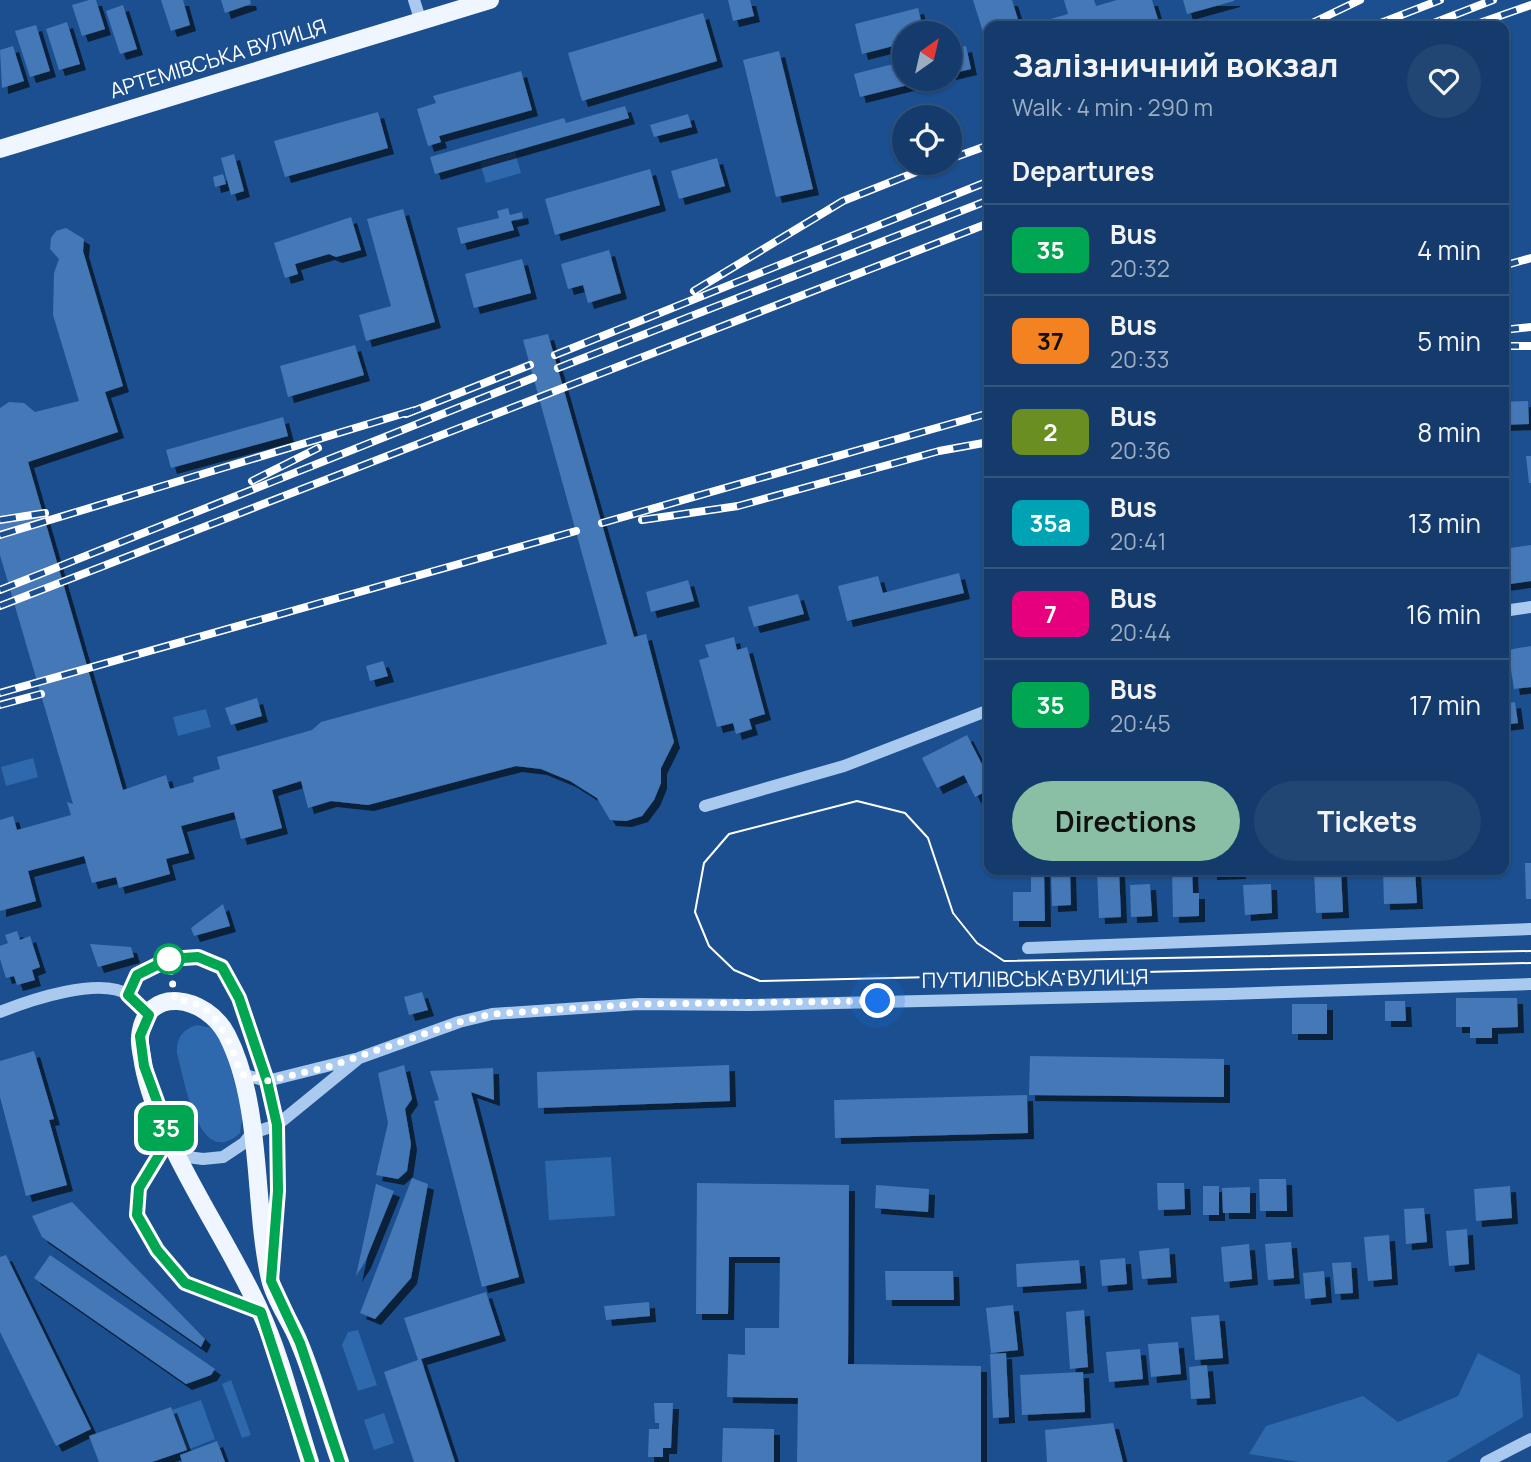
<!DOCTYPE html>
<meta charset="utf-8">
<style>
:root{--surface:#143b6b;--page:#214673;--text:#f1f3f6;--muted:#9dadc1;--line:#33557e;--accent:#8abfa5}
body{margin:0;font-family:Manrope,sans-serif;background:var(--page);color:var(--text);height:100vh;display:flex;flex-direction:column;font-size:26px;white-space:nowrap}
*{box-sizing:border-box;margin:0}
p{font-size:23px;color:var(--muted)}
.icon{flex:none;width:38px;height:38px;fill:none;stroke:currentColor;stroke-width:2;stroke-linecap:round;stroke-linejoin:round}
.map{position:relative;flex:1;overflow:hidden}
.panel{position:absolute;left:984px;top:21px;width:525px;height:854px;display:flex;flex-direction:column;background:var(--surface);border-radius:14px;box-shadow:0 2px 5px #0004,0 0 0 2px var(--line)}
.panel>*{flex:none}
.badge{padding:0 14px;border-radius:10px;font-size:24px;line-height:46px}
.needle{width:46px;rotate:34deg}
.fabs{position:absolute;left:892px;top:21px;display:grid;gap:14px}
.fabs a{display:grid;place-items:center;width:70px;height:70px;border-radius:50%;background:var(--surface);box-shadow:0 2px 5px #0004,0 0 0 2px var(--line);font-size:35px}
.you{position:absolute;width:35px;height:35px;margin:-18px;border:5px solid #fff;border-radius:50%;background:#1a73e8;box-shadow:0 0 0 10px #1a73e833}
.map>.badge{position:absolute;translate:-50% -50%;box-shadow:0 0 0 4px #fff}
h2{padding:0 28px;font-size:26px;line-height:63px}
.round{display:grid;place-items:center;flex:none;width:74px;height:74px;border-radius:37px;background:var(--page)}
.headline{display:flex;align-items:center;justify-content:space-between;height:119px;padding:0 28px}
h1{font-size:33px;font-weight:700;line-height:52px}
.cta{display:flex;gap:14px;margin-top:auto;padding:14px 28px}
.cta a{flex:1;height:80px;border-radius:42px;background:var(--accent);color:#111;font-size:28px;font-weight:700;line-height:80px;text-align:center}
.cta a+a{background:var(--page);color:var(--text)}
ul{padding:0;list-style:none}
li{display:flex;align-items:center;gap:21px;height:91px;padding:0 28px;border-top:2px solid var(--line)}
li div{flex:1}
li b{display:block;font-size:26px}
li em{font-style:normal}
li .badge{min-width:77px;font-weight:700;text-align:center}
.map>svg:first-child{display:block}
.green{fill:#2e69ad}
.building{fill:#4478b7;filter:url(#shadow)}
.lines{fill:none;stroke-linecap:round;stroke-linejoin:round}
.minor{stroke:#a9c9ee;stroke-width:12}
.major{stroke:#f0f6ff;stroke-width:18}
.tram{stroke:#fff;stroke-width:2}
.rail-casing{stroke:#fff;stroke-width:8}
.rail{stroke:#1b4f8f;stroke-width:5;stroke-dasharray:16;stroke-linecap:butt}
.line-casing{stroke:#fff;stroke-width:16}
.line{stroke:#00a651;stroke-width:10}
.walk{stroke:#fff;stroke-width:7;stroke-dasharray:0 12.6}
.stop-dot{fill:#fff;stroke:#00a651;stroke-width:3.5}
.labels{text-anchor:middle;stroke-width:7;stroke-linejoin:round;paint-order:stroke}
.street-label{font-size:21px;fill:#fff;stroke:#1b4f8f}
</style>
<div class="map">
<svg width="1531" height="1462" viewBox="0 0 1531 1462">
<defs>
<filter id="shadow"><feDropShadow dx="6" dy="6" stdDeviation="0" flood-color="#0009"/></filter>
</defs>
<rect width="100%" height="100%" fill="#1b4f8f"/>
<path class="green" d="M515 152 521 173 486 183 480 162Z
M206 709 211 727 178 736 173 717Z
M33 758 38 777 6 786 1 767Z
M197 1025 212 1028 222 1039 243 1112 240 1133C198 1172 184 1077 177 1053 176 1038 183 1029 197 1025Z
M611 1157 615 1216 549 1220 545 1161Z
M358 1330 377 1385 358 1391 342 1345 348 1332Z
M1478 1353 1520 1375 1523 1417 1446 1462H1299L1249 1454 1266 1426 1363 1396 1398 1422 1458 1396Z
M231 1380 251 1435 242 1438 222 1384Z
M201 1400 215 1439 187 1450 172 1410Z
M384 1413 394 1443 374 1450 364 1420Z"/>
<path class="building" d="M89 0H96L105 29 82 36 72 5Z
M161 0H183L190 25 171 31Z
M221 0H250L251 4 225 13Z
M728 0H750L754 16 733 21Z
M973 0H1012L1020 26H989L988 48Z
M1064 0H1094L1096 6 1117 0H1152L1160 26H1048L1047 20 1068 14Z
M1183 0H1234V1L1187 14Z
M123 5 137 49 120 54 106 11Z
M918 8 924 33H905V43L862 54 855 24Z
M703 13 717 61 582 101 568 53Z
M67 22 80 64 59 70 46 29Z
M36 25 50 71 30 77 15 31Z
M13 46 24 81 2 88 0 50Z
M966 46 971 69 950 74V50Z
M779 51 813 189 776 197 743 60Z
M905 61V79L928 80 860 97 854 74Z
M521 71 532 110 439 136 441 142 428 146 417 109 436 103 433 96Z
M625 106 629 118 435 174 430 157 564 118 566 123Z
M378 112 388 148 285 177 274 141Z
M688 114 692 127 654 137 650 125Z
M234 154 244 191 231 195 221 158Z
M717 158 725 186 679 199 671 171Z
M650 169 660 205 555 235 545 199Z
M223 174 226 184 215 187 213 177Z
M508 208 510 215 522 212 523 218 511 221 514 230 461 244 457 228 499 218 497 211Z
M403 209 435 322 366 341 359 315 391 306 367 219Z
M351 217 361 250 336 257 329 254 295 264 298 274 285 278 274 243Z
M66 228 84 239 83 251 123 386 105 392 118 432 28 462 123 790 166 775 170 789 194 782 193 777 220 769 217 757 312 730 321 722 607 644 523 340 548 334 634 637 646 634 674 742 661 768V783L654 800 642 816 626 821 610 820 597 798 570 781 541 769 516 766 368 805 331 801 308 808 301 781 272 790 282 828 241 839 234 812 181 826 189 853 166 859 170 874 119 888 116 877 92 883 84 856 28 871 36 901 0 911V820L13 816 17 830 71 815 67 802 73 804 0 555V408L9 402 24 403 35 412 79 401 53 315 54 273 59 259 50 249 51 238 56 231Z
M609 250 621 293 588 303 583 285 568 289 561 264Z
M522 259 531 293 474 308 465 274Z
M355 345 364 375 288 397 280 366Z
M1528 401 1529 424 1503 425V402Z
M283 417 288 436 171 468 166 450Z
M1526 456H1531V483H1529Z
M1531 545V581L1503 585V549Z
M959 573 964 593 847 621 838 586 878 576 883 593Z
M688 580 694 601 651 612 646 592Z
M798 594 804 614 754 627 748 607Z
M734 637 737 650 747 647 765 714 749 719 752 729 736 734 733 723 717 727 699 660 709 657 705 645Z
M1531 646V687L1514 689 1508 650Z
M383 661 388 676 370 681 366 666Z
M257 698 262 716 231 725 225 708Z
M1515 702 1518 723 1503 725V704Z
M967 735 989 778V790L975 797 964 775 937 788 922 758Z
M1525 863H1531V899H1526Z
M1031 870H1044L1045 921H1013V892H1031Z
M1051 870H1070L1071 905 1052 906Z
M1119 870 1121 917 1099 918 1097 871Z
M1172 870H1192L1193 893H1199V916L1173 917Z
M1211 870H1240V873L1211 874Z
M1383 870H1415L1417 903 1384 904Z
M1341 871 1343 912 1316 913 1314 872Z
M1150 884 1152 916 1131 917 1130 885Z
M1271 884 1272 913 1245 915 1243 885Z
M223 904 230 926 194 936 191 928Z
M17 931 20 940 30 936 40 967 32 970 35 980 17 985 14 976 6 978 0 959V946L8 943 5 935Z
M90 944 131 947 134 957 98 967Z
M422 992 428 1010 409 1015 404 997Z
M1456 998H1517L1518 1027 1492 1028V1038H1470V1027H1456Z
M1385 1001H1405L1406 1021H1385Z
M1292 1004H1327V1034H1292Z
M34 1051 54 1119 49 1120 67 1185 26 1196 0 1097V1061Z
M1030 1056 1224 1059V1097L1029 1095Z
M404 1065 412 1099 405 1109 411 1144 407 1171 398 1179 376 1175 388 1123 378 1073Z
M729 1065 730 1101 538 1108 537 1072Z
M493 1068 494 1100 471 1092 519 1277 482 1287 434 1101 439 1100 430 1071Z
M1027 1095 1028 1133 835 1138 834 1100Z
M412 1178 428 1184 411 1278 375 1319 360 1313Z
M1259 1179H1286L1287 1211H1260Z
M697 1183 849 1185 848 1364 981 1366V1462H797L798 1398 727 1397 728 1354 745 1355V1328H779L780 1257H729L728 1314H696Z
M1157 1183H1184L1185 1209 1158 1210Z
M376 1184 394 1191 365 1262 356 1276Z
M876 1185 929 1189 928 1212 875 1208Z
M1203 1186H1219V1215H1203Z
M1510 1186 1512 1218 1476 1221 1474 1189Z
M1250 1187V1213H1223L1222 1188Z
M72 1202 205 1339 201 1347 42 1237 32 1216Z
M1424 1208 1427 1242 1406 1244 1404 1209Z
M1467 1229 1469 1264 1449 1266 1446 1231Z
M1389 1235 1392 1279 1368 1281 1364 1237Z
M1291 1242 1294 1278 1268 1280 1265 1244Z
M1249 1244 1252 1279 1224 1282 1221 1247Z
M1169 1248 1171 1277 1142 1279 1139 1251Z
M6 1255 91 1429 56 1446 0 1332V1257Z
M50 1255 215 1369 211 1375 186 1384 34 1278Z
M1125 1258 1127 1284 1102 1286 1100 1260Z
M1079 1260 1081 1283 1017 1287 1016 1264Z
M1351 1262 1353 1293 1335 1294 1332 1263Z
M885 1271H953L954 1300H886Z
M1324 1271 1326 1297 1305 1299 1303 1273Z
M486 1292 500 1335 421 1359 455 1462H414L384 1372 418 1360 404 1318Z
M649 1302 650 1316 606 1320 604 1306Z
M1013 1305 1018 1350 991 1353 986 1308Z
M1084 1310 1088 1367 1070 1369 1066 1312Z
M1219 1315 1223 1358 1195 1360 1191 1317Z
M1178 1342 1181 1374 1151 1377 1148 1344Z
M1140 1349 1143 1379 1109 1382 1106 1352Z
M1006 1353 1009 1417 993 1418 990 1354Z
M1207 1365 1210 1398 1191 1399 1189 1367Z
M1083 1372 1085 1412 1022 1415 1020 1375Z
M654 1403H673L671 1448H663V1457H648L649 1429H659V1423H655Z
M171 1407 187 1450 152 1462H99L89 1436Z
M1113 1423 1123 1462H1047L1045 1430Z
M723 1428 774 1429V1462H722Z
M217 1441 225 1462H182L180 1455Z"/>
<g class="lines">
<path class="minor" d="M414 0 421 22
M1503 611 1531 607
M705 806 844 766 989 710
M1028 948 1531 929
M0 1012C30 1000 100 976 129 995 136 1000 142 1009 148 1015
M241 1074 267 1081 355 1059
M180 1156 203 1159 223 1157 244 1143 252 1133 277 1125 359 1058 459 1022 492 1014 639 1004 748 1005 1228 994 1531 984
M272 1261 278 1191 277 1125
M1486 1462 1531 1439"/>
<path class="major" d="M0 149 490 0
M310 1462C294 1413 282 1359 260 1311 226 1235 158 1144 143 1063 142 1055 139 1044 140 1037 145 983 207 996 227 1035 263 1105 253 1204 270 1279 275 1301 291 1321 299 1342 315 1380 326 1422 340 1462"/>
<path class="tram" d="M1531 951 1004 961 977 943 953 913 928 838 905 813 857 801 729 834 704 863 695 912 709 946 734 970 760 981 1531 963"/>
<g class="rail-casing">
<path id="rail" d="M1306 26 1360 0
M1373 26 1440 0
M1426 26 1493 0
M1471 26 1531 5
M950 159 989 145
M1503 266 1531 258
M694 291 843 201 939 163
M1503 330 1531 327
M1503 346H1531
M555 355 989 181
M558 368 989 200
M406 414 530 365
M252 481 318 448
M0 520 45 513
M642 520 738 506 939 451 989 442
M602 523 989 413
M0 535 415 410
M0 590 533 378
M0 606 989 223
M0 693 576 531
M0 705 41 694"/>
</g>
<use href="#rail" class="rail"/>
</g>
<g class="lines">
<g class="line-casing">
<path id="line" d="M310 1462 261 1312 185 1283 157 1250 137 1215 139 1188 170 1137 144 1066 140 1036 149 1015 128 995 137 975 169 959 198 957 222 967 239 998 267 1081 277 1125 278 1191 271 1281 300 1343 340 1462"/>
</g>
<use href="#line" class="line"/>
<path class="walk" d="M169 959 175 1000C216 999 230 1041 241 1074L267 1081 328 1067 459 1022 492 1014 639 1004 878 1001"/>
</g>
<circle class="stop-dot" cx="169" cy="959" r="14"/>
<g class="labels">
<g class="street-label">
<text transform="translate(218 59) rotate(-17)" y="7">АРТЕМІВСЬКА ВУЛИЦЯ</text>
<text transform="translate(1035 979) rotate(-1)" y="7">ПУТИЛІВСЬКА ВУЛИЦЯ</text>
</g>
</g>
</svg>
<div class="fabs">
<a><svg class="needle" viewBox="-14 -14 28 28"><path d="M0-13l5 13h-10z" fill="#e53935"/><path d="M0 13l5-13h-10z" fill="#9dadc1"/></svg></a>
<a><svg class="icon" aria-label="locate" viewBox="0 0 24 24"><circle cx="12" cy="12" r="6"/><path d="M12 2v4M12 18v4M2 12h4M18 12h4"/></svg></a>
</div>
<div class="you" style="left:878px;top:1001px"></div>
<b class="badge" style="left:166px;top:1128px;background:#00a651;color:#fff">35</b>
<section class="panel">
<div class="headline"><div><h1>Залізничний вокзал</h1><p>Walk · 4 min · 290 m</p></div><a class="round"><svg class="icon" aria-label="heart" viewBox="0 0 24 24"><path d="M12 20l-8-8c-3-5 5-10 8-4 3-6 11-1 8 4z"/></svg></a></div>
<h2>Departures</h2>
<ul>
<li><span class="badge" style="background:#00a651;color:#fff">35</span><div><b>Bus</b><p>20:32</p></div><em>4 min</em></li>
<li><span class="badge" style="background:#f58220;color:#111">37</span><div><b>Bus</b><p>20:33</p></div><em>5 min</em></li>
<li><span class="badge" style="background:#6b8e23;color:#fff">2</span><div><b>Bus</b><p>20:36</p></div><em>8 min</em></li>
<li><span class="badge" style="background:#00a3b4;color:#fff">35а</span><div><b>Bus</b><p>20:41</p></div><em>13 min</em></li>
<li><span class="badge" style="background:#e6007e;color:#fff">7</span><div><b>Bus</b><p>20:44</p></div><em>16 min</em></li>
<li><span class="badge" style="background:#00a651;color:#fff">35</span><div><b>Bus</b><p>20:45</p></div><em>17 min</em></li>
</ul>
<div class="cta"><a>Directions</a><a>Tickets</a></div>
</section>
</div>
